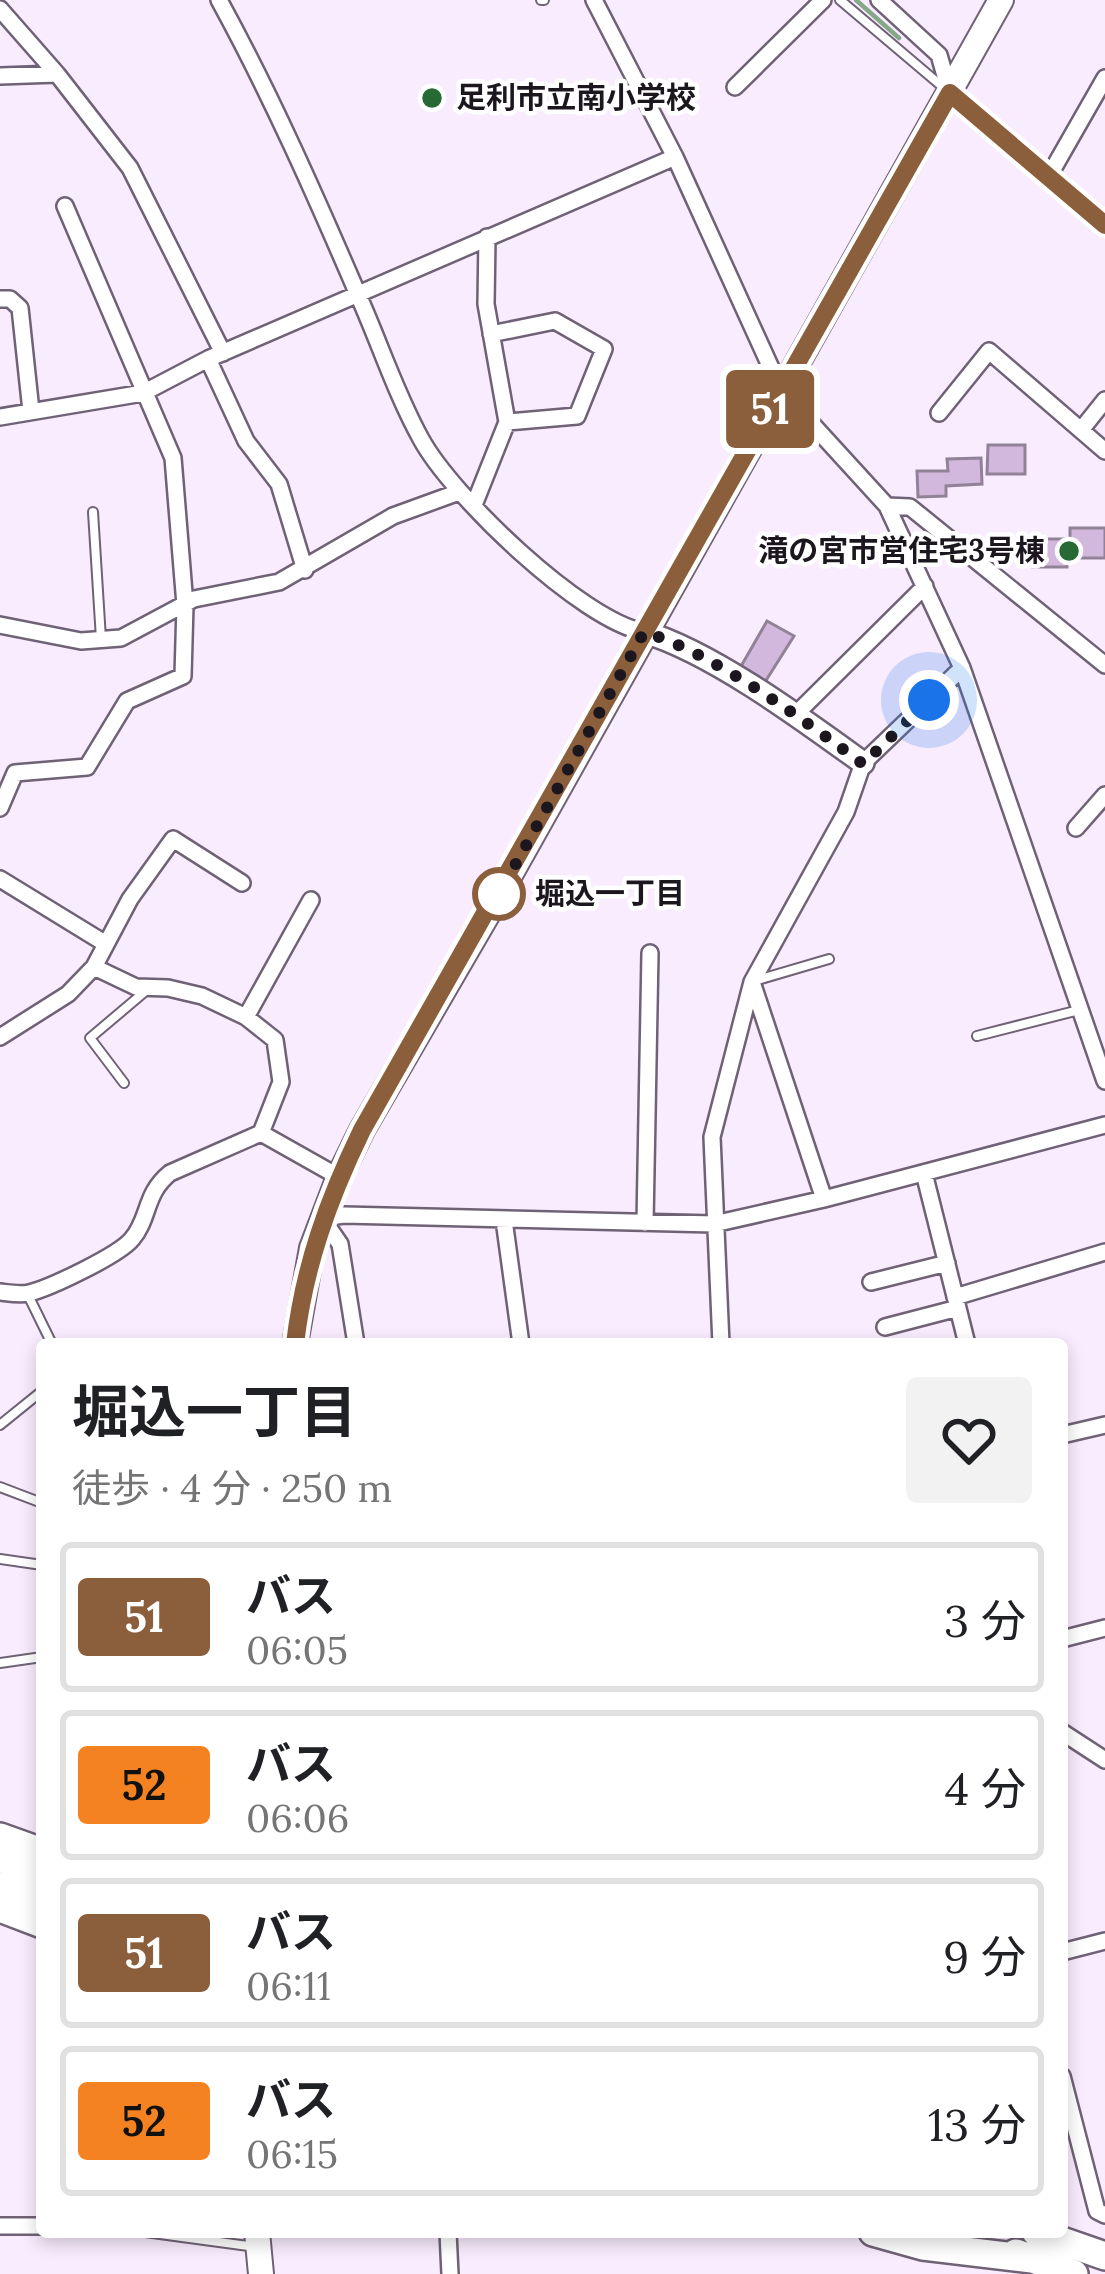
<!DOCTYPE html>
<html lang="ja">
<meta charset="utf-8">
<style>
:root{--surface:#fff;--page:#f2f2f2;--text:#202124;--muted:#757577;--line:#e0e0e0}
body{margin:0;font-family:Lora,"Noto Sans JP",serif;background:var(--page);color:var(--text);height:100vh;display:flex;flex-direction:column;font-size:45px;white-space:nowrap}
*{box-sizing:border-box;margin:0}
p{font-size:39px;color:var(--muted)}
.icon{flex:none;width:66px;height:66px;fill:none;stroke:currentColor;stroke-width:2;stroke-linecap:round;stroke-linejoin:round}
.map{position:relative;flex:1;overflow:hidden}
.panel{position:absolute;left:36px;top:1338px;width:1032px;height:900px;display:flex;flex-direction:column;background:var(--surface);border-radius:12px;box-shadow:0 6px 18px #0003}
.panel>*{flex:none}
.badge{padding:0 24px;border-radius:9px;font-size:42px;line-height:78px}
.you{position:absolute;width:60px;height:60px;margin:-30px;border:9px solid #fff;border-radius:50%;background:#1a73e8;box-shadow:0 0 0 18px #1a73e833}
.map>.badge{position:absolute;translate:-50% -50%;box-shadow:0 0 0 6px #fff}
.round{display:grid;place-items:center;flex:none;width:126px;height:126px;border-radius:12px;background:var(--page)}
.head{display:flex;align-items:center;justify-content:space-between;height:204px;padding:0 36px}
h1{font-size:57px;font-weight:700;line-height:90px}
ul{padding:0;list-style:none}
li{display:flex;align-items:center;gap:36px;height:150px;margin:0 24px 18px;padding:0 12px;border:6px solid var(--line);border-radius:12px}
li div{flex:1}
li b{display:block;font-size:45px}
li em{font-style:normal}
li .badge{min-width:132px;font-weight:700;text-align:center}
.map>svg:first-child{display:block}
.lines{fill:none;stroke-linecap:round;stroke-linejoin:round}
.stream{stroke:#85a988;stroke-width:4.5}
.building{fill:#d3b8de;stroke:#918297;stroke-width:3}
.lane-casing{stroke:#706276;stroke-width:12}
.street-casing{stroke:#706276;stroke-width:20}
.secondary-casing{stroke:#706276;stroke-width:26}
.primary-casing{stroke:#706276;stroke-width:28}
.highway-casing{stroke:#706276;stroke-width:32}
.lane{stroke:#fff;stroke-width:8}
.street{stroke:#fff;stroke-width:15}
.secondary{stroke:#fff;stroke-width:21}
.primary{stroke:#fff;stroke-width:24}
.highway{stroke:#fff;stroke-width:27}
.line-casing{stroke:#fff;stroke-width:27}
.line{stroke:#8b5e3c;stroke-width:18}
.walk{stroke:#1c161e;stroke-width:12;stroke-dasharray:0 21.6}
.poi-dot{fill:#286a34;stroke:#fff;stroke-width:4.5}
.stop-dot{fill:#fff;stroke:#8b5e3c;stroke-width:6}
.labels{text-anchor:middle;stroke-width:9;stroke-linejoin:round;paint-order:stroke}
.poi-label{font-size:30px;font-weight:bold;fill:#1c161e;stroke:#fff;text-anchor:start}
.stop-label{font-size:30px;font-weight:bold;fill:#1c161e;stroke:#fff;text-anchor:start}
</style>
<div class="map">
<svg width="1105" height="2274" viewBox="0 0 1105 2274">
<rect width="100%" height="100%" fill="#f9ecfe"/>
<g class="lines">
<path class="stream" d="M856 0 899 38"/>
</g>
<path class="building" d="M988 445H1025V474H987Z
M981 458 982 484 946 486V496L918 497 917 471H948L947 459Z
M1070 528H1105V558H1067V567H1033V539H1070Z
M767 621 794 636 765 682 740 668Z"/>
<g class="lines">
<g class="lane-casing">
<path id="lane" d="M541 0H544
M840 0 944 88
M93 512 101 639
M754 981 829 959
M977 1036 1079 1010
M124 1083 90 1038 148 989
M28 1295 52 1344
M0 1425 42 1391
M0 1487 42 1503
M0 1559 42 1565
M0 1663 42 1657
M145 2232 256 2247"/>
</g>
<g class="street-casing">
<path id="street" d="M219 0C271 95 316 197 359 297 380 344 396 394 421 439 452 496 581 620 644 632
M594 0 675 157 781 390 887 506 962 668 1105 1081
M879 0 939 55 950 93
M0 9 57 74 130 168 223 353
M0 76 57 74
M735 87 823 0
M1049 176 1105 78
M0 299H10L20 308 31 411
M491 334 555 321 604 349 577 416 507 422
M208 359 246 441 279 484 305 570
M939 413 989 351 1105 451
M0 417 143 393 208 359 675 157
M1081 430 1105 400
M474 505 507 422 486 304 487 237
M887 506 910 507 1105 665
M0 625 81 641 121 638 194 599 279 582 393 516 459 492
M795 715 925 586
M0 808 15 773 87 767 127 701 183 676 185 605 173 458 65 206
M1076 828 1105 795
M0 879 106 944
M753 985 824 1199
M246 1017 311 900
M0 1037 68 994 94 967 130 899 173 839 242 883
M261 1133 339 1177
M924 1173 967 1344
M504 1220 521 1344
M645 1223 650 953
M871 1282 947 1263
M0 1292C9 1293 20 1295 29 1293 50 1288 119 1255 132 1239 150 1218 144 1194 170 1173L261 1133 281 1082 275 1040 246 1017 202 996 168 988 136 987 94 967
M955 1297 1105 1252
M885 1327 958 1308
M356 1344 340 1244 322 1218 344 1215 714 1224 824 1199 1105 1125
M721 1344 712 1137 752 982 846 812 863 763 962 668
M1062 1435 1105 1425
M1062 1639 1105 1628
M1062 1732 1105 1760
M1062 1952 1105 1941
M1062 2076 1097 2211 1105 2215
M0 2226H42
M448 2232 450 2274"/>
</g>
<g class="secondary-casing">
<path id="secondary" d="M950 93 1105 225
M644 632C712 652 805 721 863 763"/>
</g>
<g class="primary-casing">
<path id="primary" d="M295 1344 312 1248 339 1177 362 1130 497 898 1001 0
M257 2232 261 2274"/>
</g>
<g class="highway-casing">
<path id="highway" d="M0 1837 42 1852
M0 1858 42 1873
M0 1886 42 1901
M0 1908 42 1924
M873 2232 923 2246 1032 2259
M1036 2232 1105 2256
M1016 2253 1074 2274"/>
</g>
<use href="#lane" class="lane"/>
<use href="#street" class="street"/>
<use href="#secondary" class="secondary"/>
<use href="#primary" class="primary"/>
<use href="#highway" class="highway"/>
</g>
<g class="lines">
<g class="line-casing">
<path id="line" d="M295 1344C304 1267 328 1200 362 1130L950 93 1105 225"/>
</g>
<use href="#line" class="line"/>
<path class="walk" d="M499 894 497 898 644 632C712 652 805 721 863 764L929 700"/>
</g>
<g class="poi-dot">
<circle cx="432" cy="98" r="12"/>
<circle cx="1069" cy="551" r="12"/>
</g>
<circle class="stop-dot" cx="499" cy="894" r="24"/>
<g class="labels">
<g class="poi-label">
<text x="456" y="108">足利市立南小学校</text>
<text x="1045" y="561" text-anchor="end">滝の宮市営住宅3号棟</text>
</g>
<g class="stop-label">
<text x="535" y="904">堀込一丁目</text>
</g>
</g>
</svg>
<div class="you" style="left:929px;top:700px"></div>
<b class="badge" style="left:770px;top:409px;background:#8b5e3c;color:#fff">51</b>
<section class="panel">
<div class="head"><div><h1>堀込一丁目</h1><p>徒歩 · 4 分 · 250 m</p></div><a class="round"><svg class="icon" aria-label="heart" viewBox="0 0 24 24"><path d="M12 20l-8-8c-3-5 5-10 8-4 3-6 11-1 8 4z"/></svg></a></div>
<ul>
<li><span class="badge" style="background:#8b5e3c;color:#fff">51</span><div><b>バス</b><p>06:05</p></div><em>3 分</em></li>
<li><span class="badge" style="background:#f58220;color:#111">52</span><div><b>バス</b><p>06:06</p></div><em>4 分</em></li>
<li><span class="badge" style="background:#8b5e3c;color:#fff">51</span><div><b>バス</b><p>06:11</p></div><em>9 分</em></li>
<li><span class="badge" style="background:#f58220;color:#111">52</span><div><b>バス</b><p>06:15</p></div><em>13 分</em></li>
</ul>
</section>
</div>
